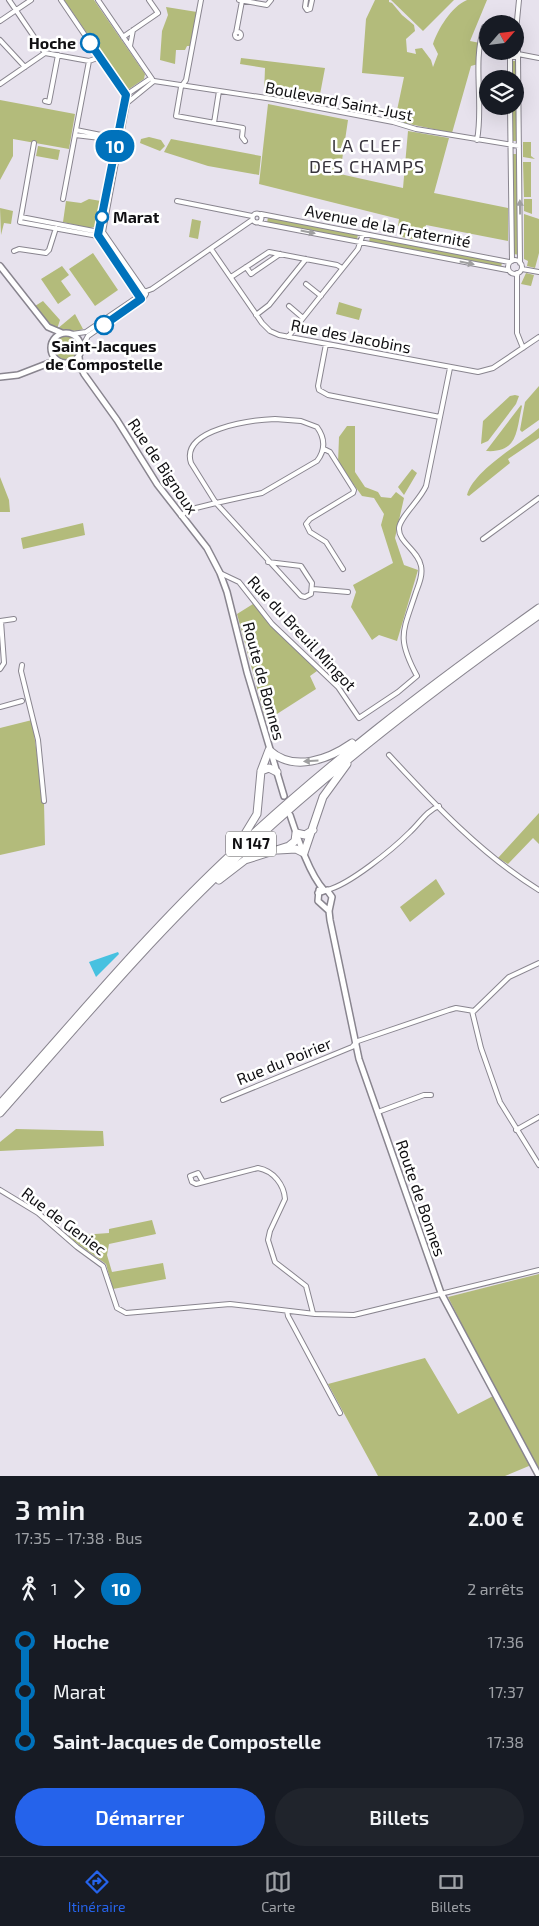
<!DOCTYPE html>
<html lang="fr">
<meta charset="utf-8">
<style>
:root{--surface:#171b24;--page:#20242c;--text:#f1f3f6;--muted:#9ea1a6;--line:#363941;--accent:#2563eb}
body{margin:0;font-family:"Exo 2",sans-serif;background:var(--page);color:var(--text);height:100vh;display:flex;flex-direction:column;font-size:19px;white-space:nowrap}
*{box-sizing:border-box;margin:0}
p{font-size:16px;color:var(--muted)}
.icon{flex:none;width:28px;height:28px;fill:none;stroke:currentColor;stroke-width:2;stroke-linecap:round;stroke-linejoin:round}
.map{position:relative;height:1476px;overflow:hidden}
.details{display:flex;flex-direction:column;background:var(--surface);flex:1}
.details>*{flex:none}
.badge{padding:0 10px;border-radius:16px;font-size:18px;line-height:32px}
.needle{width:32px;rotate:62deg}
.controls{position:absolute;left:479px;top:15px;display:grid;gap:10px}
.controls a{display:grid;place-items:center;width:45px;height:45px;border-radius:50%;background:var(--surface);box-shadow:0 5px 20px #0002;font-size:25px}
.map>.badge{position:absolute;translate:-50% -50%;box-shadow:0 0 0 2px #fff}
.legs{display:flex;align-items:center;gap:8px;height:55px;padding:0 15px;font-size:16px}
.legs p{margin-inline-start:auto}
.head{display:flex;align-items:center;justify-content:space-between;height:85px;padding:0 15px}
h1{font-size:28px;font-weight:600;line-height:38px}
.button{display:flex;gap:10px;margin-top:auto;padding:10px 15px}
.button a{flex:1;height:58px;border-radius:30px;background:var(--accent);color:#fff;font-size:20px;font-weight:600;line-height:58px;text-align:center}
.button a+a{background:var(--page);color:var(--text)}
ul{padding:0 15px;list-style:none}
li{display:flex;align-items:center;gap:18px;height:50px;font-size:19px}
li i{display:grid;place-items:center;width:8px;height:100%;margin:0 6px;background:currentColor}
li i::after{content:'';width:12px;height:12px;margin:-6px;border:4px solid;border-radius:50%;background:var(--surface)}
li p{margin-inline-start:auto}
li:first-child i{background:linear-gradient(#0000 50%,currentColor 0)}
li:last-child i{background:linear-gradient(currentColor 50%,#0000 0)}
.menu{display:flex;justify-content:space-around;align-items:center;height:70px;border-top:1px solid var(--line);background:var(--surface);font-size:14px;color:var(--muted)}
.menu a{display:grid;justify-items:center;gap:2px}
.menu .selected{color:var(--accent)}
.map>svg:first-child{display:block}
.green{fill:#b3bb7b}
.water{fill:#47c1e0}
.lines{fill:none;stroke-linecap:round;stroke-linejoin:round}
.minor-casing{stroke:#89858f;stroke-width:6}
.tertiary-casing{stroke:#89858f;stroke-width:8}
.trunk-casing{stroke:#89858f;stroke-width:9}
.minor{stroke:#fff;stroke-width:4}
.tertiary{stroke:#fff;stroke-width:5}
.trunk{stroke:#fff;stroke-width:7}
.oneway{fill:#9f9fa0}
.line-1-casing{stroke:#fff;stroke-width:11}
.line-1{stroke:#0072bc;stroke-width:8}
.stop-1-dot{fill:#fff;stroke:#0072bc;stroke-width:2.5}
.labels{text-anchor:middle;stroke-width:5;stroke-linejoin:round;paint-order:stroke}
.shield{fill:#fff;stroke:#585759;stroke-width:1}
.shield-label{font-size:15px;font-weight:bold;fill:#100f12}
.stop-label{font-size:16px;font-weight:bold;fill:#100f12;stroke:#fff;text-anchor:end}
.street-label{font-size:16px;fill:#100f12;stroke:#fff}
.neighbourhood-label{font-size:18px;letter-spacing:1px;fill:#38343d;stroke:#fff}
</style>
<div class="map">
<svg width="539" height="1476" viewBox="0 0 539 1476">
<rect width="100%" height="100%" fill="#e7e2ed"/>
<path class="green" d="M64 0H94L145 74 144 79 129 89 125 88Z
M375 0H389V2L392 3 402 15 414 25 415 31 406 39 407 52 416 54 415 49 422 48 431 60 433 67 438 54 433 44C438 29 451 7 467 0 472 0 481 0 487 0L470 41 480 43 478 64 471 66 452 133 400 122 396 115 404 77 362 73 366 19Z
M391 0H454L423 31Z
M166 7 197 12 191 46H187L185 50H176L175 64 160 60 162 31 168 15Z
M241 58 325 68 318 105 264 94 265 68 240 64Z
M511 61H516L518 141H512V106H515V79H511Z
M0 100 75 114 69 149 13 139V156L0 180Z
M268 104 348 120 340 174 403 188 408 131 449 138 434 193 508 208V241L426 225 422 241 402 237 403 227 398 226 399 219 259 184Z
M149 137 161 140 165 146 160 151 140 143 141 139Z
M171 139 261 156 259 175 208 166 164 152Z
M523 142H531V156L535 159 523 157Z
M38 146 60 150 58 160 36 156Z
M512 154H518L519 255 514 254Z
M523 162H531V197H524Z
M89 199 101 201 95 227 89 228 63 222 66 201 81 203Z
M524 199H532V214L524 211Z
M0 208 13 211 11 224 4 223 1 235Z
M524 214 539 219V253L535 268 527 266 528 261 524 259Z
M268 217 358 234 357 240 267 223Z
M192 219 201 221 198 239 189 237Z
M370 237 502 262 501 268 369 242Z
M93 253 118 290 95 306 69 269Z
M62 266 69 275 61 281 71 295 58 304 41 279Z
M526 273 534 275 531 286 521 284Z
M43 301 60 320 57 329 49 325 35 306Z
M339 302 362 309 359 320 336 314Z
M75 314 83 329 77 331 57 329Z
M53 348a13 13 0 1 1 26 0a13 13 0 1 1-26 0Z
M539 386V420L522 432 520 430 525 402Z
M515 395 519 396 516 404 488 441 481 444 483 421 510 396Z
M521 405 522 406C516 432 518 453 486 451Z
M347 426H355V472L365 487 378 492 381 497 391 498 396 492 404 498 395 538 404 565 418 570 397 641 379 635 372 640 351 607 356 592 353 585 393 563 381 525 384 514 374 498 362 496 338 463 339 437Z
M539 428V438L508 459 510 463 469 496 467 495C474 470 519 445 539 428Z
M412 469 417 473 404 495 398 487Z
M0 477 9 500 10 512H0Z
M83 523 85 535 23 549 21 538Z
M253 604 317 671 310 676 316 689 266 721 237 614Z
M32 720 44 803 45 845 0 855V728Z
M539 813V844L533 838 508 864 498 858Z
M436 879 445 894 410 922 400 907Z
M16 1129 103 1131 104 1146 0 1151V1142Z
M152 1220 156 1234 109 1244 107 1255 112 1272 163 1263 166 1279 113 1289 106 1264 67 1236 109 1233V1229Z
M539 1274V1468L536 1463 505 1476H378L328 1384 425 1358 458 1414 497 1394 448 1297Z"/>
<path class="water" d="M118 952 119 954 96 977 89 962Z"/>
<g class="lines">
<g class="minor-casing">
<path id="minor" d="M9 0 45 53 89 61 100 57
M61 0 127 97
M98 0 152 79
M201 0 186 80 181 87 176 116 243 128 242 137 245 141
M239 0 267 5 271 0
M306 0 305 7 307 10 310 9 312 0
M0 21 31 0
M235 35a3 3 0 1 1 6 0a3 3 0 1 1-6 0Z
M236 33 242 1
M123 37 158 13 149 0
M0 40 25 67
M515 41 519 0
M130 46 133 30
M510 51V57H518V49H515
M518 54 539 58
M510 57V79
M518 57 520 263
M154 81 273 99 393 122 416 129 519 146
M0 84 45 53
M45 101 49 102 58 55
M510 106 512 261
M214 123 219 91
M76 130 111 137 116 140
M75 135 117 140
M477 140C484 104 472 62 484 27H488
M34 143 20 222 98 236
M63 199 89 61
M177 201 252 216
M252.5 218a4.5 4.5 0 1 1 9 0a4.5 4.5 0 1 1-9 0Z
M261 214 509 262
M21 217 99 232
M260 223 507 270
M211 249 262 323 270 331 279 335 478 372 493 368 539 337
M14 251 19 249 46 253 49 250 56 228
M508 267a7 7 0 1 1 14 0a7 7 0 1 1-14 0Z
M246 267 251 274 280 254
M522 269 539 272
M517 273V333L523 348
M231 277 269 252 337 265 342 268
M306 284 321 296
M143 292 139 296 143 299 146 294 103 232 127 103 154 81
M144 292 152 289 252 220
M139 294 97 234 123 101 126 95 151 78
M289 306 303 318
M256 315 269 305 306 259
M72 334 86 332 139 296
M288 337 358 249 363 234
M326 344 318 386 319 390 328 395 440 417
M82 347 88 336 141 299
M275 419 301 421 317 427C325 438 326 449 317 461L262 493 216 503 191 463C180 429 252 420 275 419Z
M324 449 330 452 354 490 353 493 310 519 306 524 310 532 326 542 343 569
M181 516 188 510 216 503 301 596 305 597 311 594 312 583 301 566 268 562
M483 539 539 498
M220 573 239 582 272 624 338 687 359 718 398 692 417 676C396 637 403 632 416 592 419 584 423 575 421 566 418 550 398 542 399 528 400 517 420 500 426 486L450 368
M313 589 348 592
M0 621 14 619
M22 665 21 671 38 740 44 801
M0 669 4 663 1 621
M0 707 22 701
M389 755C434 804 482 855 539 890
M327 890C349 885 393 849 410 832 420 823 426 811 439 806
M472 1011 481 1048 500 1102 539 1165
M223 1100 352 1047 358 1041 449 1010 456 1008 474 1011 509 977 539 963
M378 1112 424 1095H431
M516 1130 539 1117
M203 1182 198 1173 190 1176 192 1182 196 1184 258 1168C274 1171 284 1185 285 1199L270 1231 268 1240 275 1262 306 1286 313 1313
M0 1190 38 1213 77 1247 103 1266 117 1308 126 1313 230 1304 315 1314 354 1315 539 1270
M287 1311 288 1316 340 1413"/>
</g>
<g class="tertiary-casing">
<path id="tertiary" d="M0 266 48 327 62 333
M51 348a15 15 0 1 1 30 0a15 15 0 1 1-30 0Z
M79 357 80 366 84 374 117 420 157 484 207 548 220 573 227 592 247 672 284 796
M0 377 18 375 49 363 59 362
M290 815C297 836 309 874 324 890
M319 890 318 901 329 911
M318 893 327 890 332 897 329 911 330 920 359 1059 441 1293 539 1476"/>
</g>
<g class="trunk-casing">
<path id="trunk" d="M261 771 269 768 277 772
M243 837 257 814 261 771 269 750C294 773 329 759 352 743
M278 850 296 849 304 853 323 797 347 764
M219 880 245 860 289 846 295 841 296 833 305 835 313 830
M0 1104C73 1023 143 938 222 863 320 769 428 687 539 608
M0 1113C77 1026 151 937 236 858 330 769 433 690 539 615"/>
</g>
<use href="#minor" class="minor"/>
<use href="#tertiary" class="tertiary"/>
<use href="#trunk" class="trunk"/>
</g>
<defs><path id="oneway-solid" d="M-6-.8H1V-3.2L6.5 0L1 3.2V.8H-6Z" transform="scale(1.25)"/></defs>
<g class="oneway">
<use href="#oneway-solid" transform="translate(520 207) rotate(-91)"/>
<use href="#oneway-solid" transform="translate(308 232) rotate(11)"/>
<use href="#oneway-solid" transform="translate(467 263) rotate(11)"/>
<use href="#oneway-solid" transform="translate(311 761) rotate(177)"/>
</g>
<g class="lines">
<g class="line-1-casing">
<path id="line-1" d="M90 43 126 95 98 235 141 299 104 325"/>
</g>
<use href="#line-1" class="line-1"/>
</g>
<g class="stop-1-dot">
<circle cx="90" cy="43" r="9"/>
<circle cx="102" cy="217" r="6"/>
<circle cx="104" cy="325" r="9"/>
</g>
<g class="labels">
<rect class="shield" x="226" y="831.5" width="50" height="25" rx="4"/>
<g class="shield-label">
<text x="251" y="849">N 147</text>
</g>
<g class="stop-label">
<text x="76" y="49">Hoche</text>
<text x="113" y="223" text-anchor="start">Marat</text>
<text x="104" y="352" text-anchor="middle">Saint-Jacques<tspan x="104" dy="18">de Compostelle</tspan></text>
</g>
<g class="street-label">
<text transform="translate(339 101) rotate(11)" y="6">Boulevard Saint-Just</text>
<text transform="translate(388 226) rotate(11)" y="6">Avenue de la Fraternité</text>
<text transform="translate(351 336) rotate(11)" y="6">Rue des Jacobins</text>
<text transform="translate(163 466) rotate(56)" y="6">Rue de Bignoux</text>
<text transform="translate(302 633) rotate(47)" y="6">Rue du Breuil Mingot</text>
<text transform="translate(264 681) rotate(75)" y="6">Route de Bonnes</text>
<text transform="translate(284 1061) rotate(-22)" y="6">Rue du Poirier</text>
<text transform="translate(421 1198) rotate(71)" y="6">Route de Bonnes</text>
<text transform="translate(64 1221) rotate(37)" y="6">Rue de Geniec</text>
</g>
<g class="neighbourhood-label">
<text x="367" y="152">LA CLEF<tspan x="367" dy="21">DES CHAMPS</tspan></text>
</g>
</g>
</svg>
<div class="controls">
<a><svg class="needle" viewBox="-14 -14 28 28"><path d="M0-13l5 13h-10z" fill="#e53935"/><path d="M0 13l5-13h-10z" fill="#9ea1a6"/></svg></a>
<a><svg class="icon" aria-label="layers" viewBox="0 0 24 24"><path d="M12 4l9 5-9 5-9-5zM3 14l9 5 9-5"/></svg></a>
</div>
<b class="badge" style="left:115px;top:146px;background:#0072bc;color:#fff">10</b>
</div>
<section class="details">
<div class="head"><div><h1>3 min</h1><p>17:35 – 17:38 · Bus</p></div><b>2.00 €</b></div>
<div class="legs"><svg class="icon" aria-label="walk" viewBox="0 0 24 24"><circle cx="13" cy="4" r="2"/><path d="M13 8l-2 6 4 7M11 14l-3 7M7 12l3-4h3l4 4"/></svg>1<svg class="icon" aria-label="forward" viewBox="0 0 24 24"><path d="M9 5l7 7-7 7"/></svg><b class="badge" style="background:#0072bc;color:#fff">10</b><p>2 arrêts</p></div>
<ul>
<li><i style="color:#0072bc"></i><b>Hoche</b><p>17:36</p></li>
<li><i style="color:#0072bc"></i><span>Marat</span><p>17:37</p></li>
<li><i style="color:#0072bc"></i><b>Saint-Jacques de Compostelle</b><p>17:38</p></li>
</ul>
<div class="button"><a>Démarrer</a><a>Billets</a></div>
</section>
<nav class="menu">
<a class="selected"><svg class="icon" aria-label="directions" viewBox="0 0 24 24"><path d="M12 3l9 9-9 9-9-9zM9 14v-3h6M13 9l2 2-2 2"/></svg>Itinéraire</a>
<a><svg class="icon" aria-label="map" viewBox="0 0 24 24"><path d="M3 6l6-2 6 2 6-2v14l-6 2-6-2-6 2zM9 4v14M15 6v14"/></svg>Carte</a>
<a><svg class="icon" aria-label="tickets" viewBox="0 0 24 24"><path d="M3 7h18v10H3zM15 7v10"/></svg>Billets</a>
</nav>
